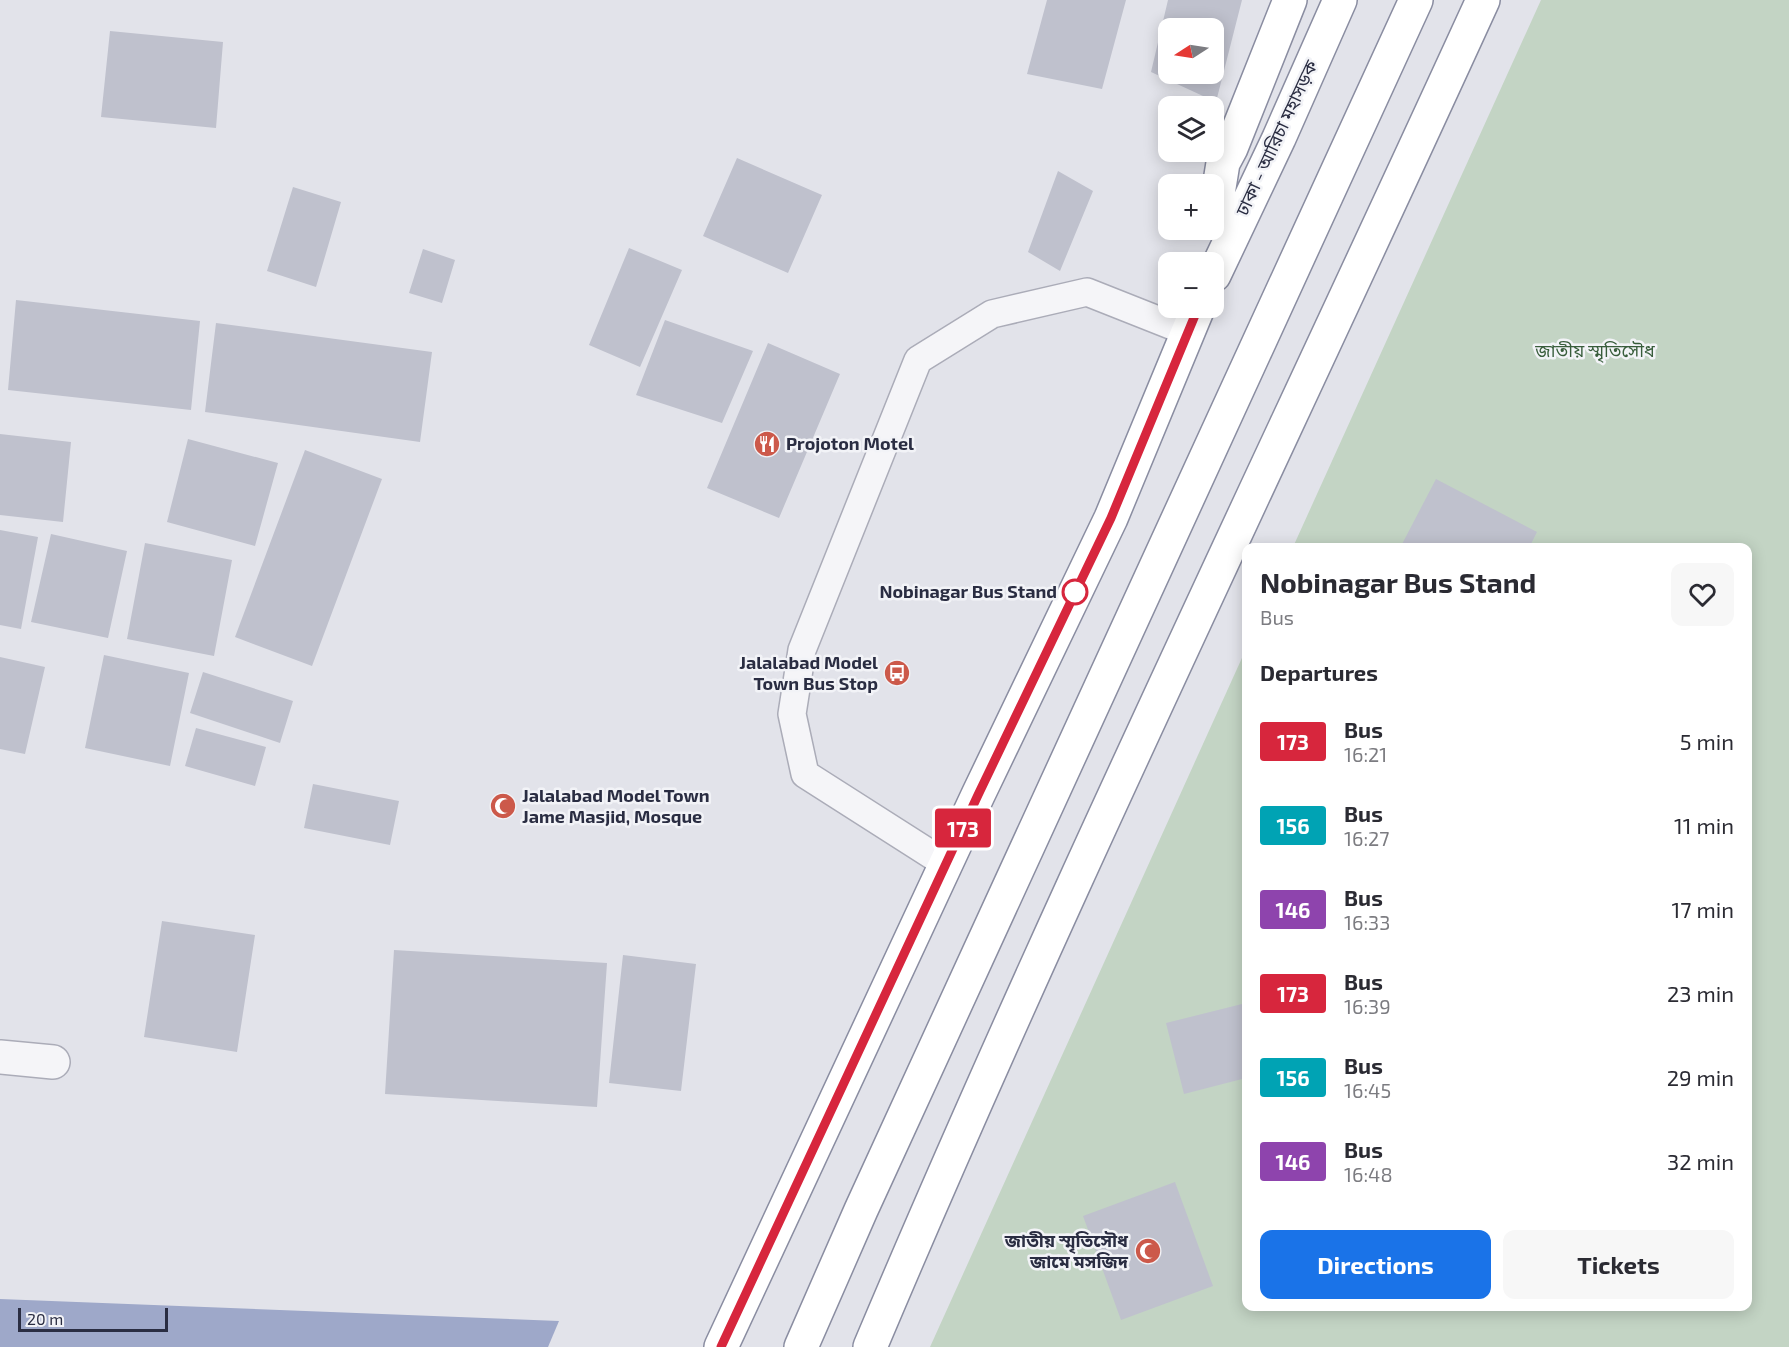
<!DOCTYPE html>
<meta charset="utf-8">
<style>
:root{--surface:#fff;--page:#f7f7f7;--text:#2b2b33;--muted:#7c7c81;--accent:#1a73e8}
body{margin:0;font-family:"Exo 2","Noto Sans Bengali",sans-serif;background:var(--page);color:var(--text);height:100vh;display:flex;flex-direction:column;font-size:22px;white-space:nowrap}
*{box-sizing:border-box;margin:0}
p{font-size:20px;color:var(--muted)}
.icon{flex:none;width:33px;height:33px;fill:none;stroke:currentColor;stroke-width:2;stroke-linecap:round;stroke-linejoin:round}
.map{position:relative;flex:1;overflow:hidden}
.details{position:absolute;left:1242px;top:543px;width:510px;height:768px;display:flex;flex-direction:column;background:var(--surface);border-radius:12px;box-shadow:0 3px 15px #0003}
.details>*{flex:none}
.badge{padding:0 12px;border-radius:4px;font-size:21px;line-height:39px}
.needle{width:39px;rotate:258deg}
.buttons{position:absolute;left:1158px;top:18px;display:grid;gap:12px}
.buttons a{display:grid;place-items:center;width:66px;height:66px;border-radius:12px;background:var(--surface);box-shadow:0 3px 15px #0003;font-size:30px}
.scale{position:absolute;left:18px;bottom:15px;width:150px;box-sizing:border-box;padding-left:6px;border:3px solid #2a2d42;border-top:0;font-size:16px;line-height:21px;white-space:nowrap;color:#2a2d42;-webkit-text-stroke:4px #f2f3f7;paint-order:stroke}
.map>.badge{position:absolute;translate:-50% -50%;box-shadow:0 0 0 3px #fff}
h2{padding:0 18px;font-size:22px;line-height:54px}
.round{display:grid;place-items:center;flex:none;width:63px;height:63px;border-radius:12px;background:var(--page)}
.summary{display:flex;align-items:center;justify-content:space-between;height:102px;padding:0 18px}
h1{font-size:28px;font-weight:700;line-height:45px}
.primary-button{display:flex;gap:12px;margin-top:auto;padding:12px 18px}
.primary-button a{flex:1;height:69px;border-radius:12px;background:var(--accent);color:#fff;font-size:24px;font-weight:700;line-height:69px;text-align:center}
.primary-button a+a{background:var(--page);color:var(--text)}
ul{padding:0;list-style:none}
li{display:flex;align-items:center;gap:18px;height:84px;padding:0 18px}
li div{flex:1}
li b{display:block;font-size:22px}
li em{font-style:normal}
li .badge{min-width:66px;font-weight:700;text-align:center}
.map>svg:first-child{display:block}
.green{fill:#c3d4c4}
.water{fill:#9ea8c9}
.building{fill:#bfc1cd;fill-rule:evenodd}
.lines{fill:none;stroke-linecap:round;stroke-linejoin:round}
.service-casing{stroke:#abacb8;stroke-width:30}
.minor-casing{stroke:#abacb8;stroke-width:36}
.trunk-casing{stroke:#8a8da1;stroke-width:36}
.service{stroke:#f5f5f8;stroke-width:27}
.minor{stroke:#f5f5f8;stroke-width:33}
.trunk{stroke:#fff;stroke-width:33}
.line-casing{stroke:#fff;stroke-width:14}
.line{stroke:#d7263d;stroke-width:9}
.stop-dot{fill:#fff;stroke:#d7263d;stroke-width:3}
.labels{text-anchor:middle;stroke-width:5;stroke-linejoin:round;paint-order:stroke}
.street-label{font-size:18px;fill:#2a2d42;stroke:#f2f3f7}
.park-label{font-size:18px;fill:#385d3b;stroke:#f2f3f7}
.poi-label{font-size:18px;font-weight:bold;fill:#2a2d42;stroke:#f2f3f7;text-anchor:start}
.stop-label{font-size:18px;font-weight:bold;fill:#2a2d42;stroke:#f2f3f7;text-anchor:end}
</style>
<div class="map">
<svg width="1789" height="1347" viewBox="0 0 1789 1347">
<rect width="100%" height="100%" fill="#e2e3ea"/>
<path class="green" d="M1541 0H1789V1347H930L1246 649V1306H1748V548L1293 547Z"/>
<path class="water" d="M0 1299 559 1321 548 1347H0Z"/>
<path class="building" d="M1047 0H1126L1102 89 1027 74Z
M1168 0H1242L1216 102 1151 72ZM1168 28H1214V74H1168Z
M110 31 223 42 216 128 101 117Z
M737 158 822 195 788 273 703 236Z
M1058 171 1093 191 1060 271 1028 252Z
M293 187 341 202 316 287 267 271Z
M629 248 682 270 640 367 589 345Z
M423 249 455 260 442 303 409 293Z
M16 300 200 321 191 410 8 390Z
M665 320 753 351 722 423 636 395Z
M216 323 432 352 420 442 205 412Z
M768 343 840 374 779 518 707 488Z
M0 434 71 442 63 522 0 515Z
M188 439 278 463 255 546 167 522Z
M305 450 382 479 312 666 235 637Z
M1436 479 1537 532 1529 548H1400Z
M0 530 38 537 21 629 0 625Z
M51 534 127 551 108 638 31 622Z
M145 543 232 560 214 656 127 639Z
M104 655 189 673 170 766 85 748Z
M0 657 45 667 25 754 0 749Z
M203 672 293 701 280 743 190 713Z
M196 728 266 747 255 786 185 766Z
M313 784 399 801 390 845 304 828Z
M162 921 255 935 237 1052 144 1037Z
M394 950 607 963 597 1107 385 1094Z
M623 955 696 964 681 1091 609 1083Z
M1246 1003V1078L1184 1094 1166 1023Z
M1175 1182 1213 1286 1121 1320 1083 1216Z"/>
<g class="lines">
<g class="service-casing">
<path id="service" d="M946 864 805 774 792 714 802 650 918 360 992 314 1087 292 1188 332"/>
</g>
<g class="minor-casing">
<path id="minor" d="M0 1057 53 1062"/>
</g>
<g class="trunk-casing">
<path id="trunk" d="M1214 219 1223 163 1231 148 1290 0
M1214 275 1279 138 1340 0
M721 1347 978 795 1111 518 1198 308
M801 1347 861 1210 1416 0
M870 1347C1062 892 1278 449 1483 0"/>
</g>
<use href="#service" class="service"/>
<use href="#minor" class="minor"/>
<use href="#trunk" class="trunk"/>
</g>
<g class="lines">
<g class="line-casing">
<path id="line" d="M721 1347 978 795 1111 518 1198 308"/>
</g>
<use href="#line" class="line"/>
</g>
<defs>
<g id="restaurant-disc" transform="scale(1.35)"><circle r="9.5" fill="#cc594a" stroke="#f2f3f7"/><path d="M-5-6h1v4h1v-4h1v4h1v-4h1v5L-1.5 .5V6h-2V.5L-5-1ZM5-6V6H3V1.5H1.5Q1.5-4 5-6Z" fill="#fff"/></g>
<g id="bus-disc" transform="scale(1.35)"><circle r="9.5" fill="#cc594a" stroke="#f2f3f7"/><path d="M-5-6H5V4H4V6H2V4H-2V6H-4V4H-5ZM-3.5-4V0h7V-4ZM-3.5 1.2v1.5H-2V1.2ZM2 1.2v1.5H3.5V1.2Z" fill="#fff"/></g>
<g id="mosque-disc" transform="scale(1.35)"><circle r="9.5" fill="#cc594a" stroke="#f2f3f7"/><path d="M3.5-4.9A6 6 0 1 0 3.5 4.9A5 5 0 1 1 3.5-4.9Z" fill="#fff"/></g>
</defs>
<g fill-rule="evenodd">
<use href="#restaurant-disc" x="767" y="444"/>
<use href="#bus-disc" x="897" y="673"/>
<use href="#mosque-disc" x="503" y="806"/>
<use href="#mosque-disc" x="1148" y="1251"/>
</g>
<circle class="stop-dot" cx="1075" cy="592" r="12"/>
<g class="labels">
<g class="street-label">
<text transform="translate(1277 138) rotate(-65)" y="6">ঢাকা - আরিচা মহাসড়ক</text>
</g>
<g class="park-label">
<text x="1595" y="357">জাতীয় স্মৃতিসৌধ</text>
</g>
<g class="poi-label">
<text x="786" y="450">Projoton Motel</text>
<text x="878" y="669" text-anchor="end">Jalalabad Model<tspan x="878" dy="21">Town Bus Stop</tspan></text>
<text x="522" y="802">Jalalabad Model Town<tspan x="522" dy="21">Jame Masjid, Mosque</tspan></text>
<text x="1128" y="1247" text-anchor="end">জাতীয় স্মৃতিসৌধ<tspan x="1128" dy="21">জামে মসজিদ</tspan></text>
</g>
<g class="stop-label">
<text x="1057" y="598">Nobinagar Bus Stand</text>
</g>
</g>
</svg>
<div class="buttons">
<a><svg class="needle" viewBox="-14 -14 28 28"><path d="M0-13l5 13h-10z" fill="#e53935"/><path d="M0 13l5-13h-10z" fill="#7c7c81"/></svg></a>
<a><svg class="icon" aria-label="layers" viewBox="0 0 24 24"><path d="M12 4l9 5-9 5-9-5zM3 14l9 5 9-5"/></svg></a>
<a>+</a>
<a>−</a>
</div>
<div class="scale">20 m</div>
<b class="badge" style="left:963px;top:828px;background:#d7263d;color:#fff">173</b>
<section class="details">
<div class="summary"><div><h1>Nobinagar Bus Stand</h1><p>Bus</p></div><a class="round"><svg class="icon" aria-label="heart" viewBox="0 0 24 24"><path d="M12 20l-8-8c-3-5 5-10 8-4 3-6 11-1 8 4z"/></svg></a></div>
<h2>Departures</h2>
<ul>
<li><span class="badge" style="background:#d7263d;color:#fff">173</span><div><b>Bus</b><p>16:21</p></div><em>5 min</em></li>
<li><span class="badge" style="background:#00a3b4;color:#fff">156</span><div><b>Bus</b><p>16:27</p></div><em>11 min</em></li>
<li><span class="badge" style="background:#8e44ad;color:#fff">146</span><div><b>Bus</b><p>16:33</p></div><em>17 min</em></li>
<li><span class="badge" style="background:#d7263d;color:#fff">173</span><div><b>Bus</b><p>16:39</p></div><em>23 min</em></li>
<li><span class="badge" style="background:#00a3b4;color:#fff">156</span><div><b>Bus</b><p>16:45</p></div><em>29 min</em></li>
<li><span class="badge" style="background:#8e44ad;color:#fff">146</span><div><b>Bus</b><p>16:48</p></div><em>32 min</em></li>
</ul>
<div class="primary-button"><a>Directions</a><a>Tickets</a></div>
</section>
</div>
